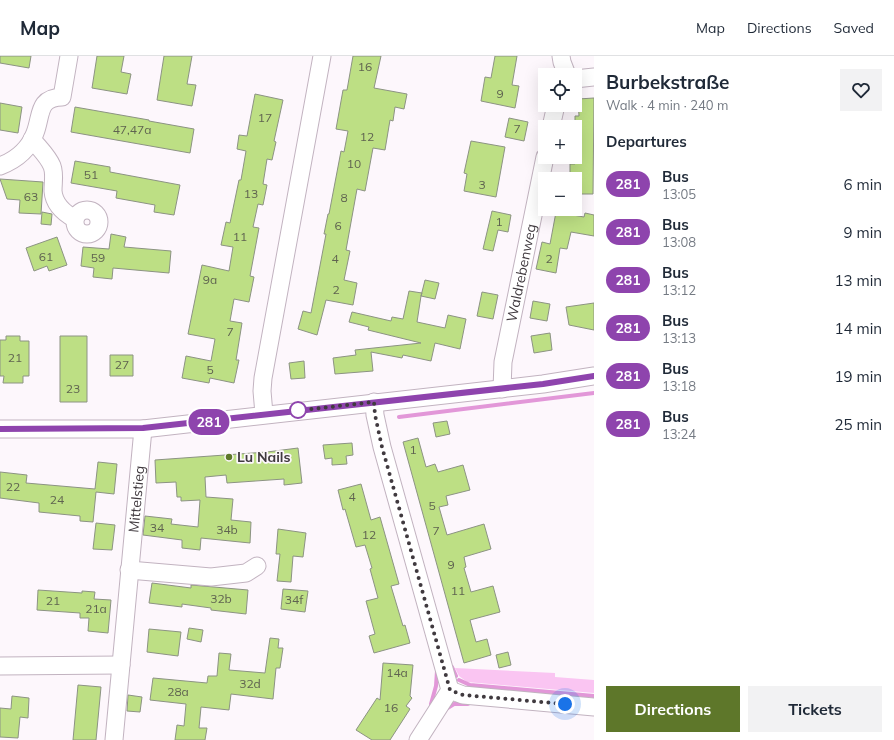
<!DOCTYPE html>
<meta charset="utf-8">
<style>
:root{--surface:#fff;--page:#f2f2f3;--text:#1f2937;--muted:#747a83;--line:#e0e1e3;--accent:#5e772a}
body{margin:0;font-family:Mulish,sans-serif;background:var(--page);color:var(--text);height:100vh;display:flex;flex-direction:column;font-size:15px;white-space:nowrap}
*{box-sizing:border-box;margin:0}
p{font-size:13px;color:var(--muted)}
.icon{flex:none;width:22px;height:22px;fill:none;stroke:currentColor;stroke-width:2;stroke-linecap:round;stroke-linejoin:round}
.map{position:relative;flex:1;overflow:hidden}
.side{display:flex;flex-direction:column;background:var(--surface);width:300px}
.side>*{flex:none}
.badge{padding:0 8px;border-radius:13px;font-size:14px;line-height:26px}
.fabs{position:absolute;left:538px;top:12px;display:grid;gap:8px}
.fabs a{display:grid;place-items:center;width:44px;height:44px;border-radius:0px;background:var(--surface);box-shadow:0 4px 16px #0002;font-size:20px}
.you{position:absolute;width:20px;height:20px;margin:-10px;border:3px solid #fff;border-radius:50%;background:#1a73e8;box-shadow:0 0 0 6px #1a73e833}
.map>.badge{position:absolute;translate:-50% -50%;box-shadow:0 0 0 2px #fff}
h2{padding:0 12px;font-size:15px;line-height:36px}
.round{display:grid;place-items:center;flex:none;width:42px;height:42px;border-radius:0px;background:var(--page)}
.head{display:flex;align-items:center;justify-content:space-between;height:68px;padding:0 12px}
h1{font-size:19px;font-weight:700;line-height:30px}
.action{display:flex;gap:8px;margin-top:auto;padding:8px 12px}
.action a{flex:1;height:46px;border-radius:0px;background:var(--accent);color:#fff;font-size:16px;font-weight:700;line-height:46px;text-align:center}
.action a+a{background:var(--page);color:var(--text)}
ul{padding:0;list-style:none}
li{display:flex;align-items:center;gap:12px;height:48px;padding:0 12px}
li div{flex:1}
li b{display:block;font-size:15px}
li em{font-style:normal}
li .badge{min-width:44px;font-weight:700;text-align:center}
header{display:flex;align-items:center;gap:24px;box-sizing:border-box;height:56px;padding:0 20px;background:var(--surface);border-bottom:1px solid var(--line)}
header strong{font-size:19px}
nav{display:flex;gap:22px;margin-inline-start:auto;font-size:14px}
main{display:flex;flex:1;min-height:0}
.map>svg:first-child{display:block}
.green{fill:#fac5f2}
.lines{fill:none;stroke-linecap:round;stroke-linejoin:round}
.stream{stroke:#e297d8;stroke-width:4}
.building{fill:#bddf84;stroke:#8c9383}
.minor-casing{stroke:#c2b3c0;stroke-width:19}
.minor{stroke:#fff;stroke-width:17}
.line-casing{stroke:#fff;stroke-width:9}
.line{stroke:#8e44ad;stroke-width:6}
.walk{stroke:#403a3f;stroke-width:4;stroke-dasharray:0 7.2}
.stop-dot{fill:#fff;stroke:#8e44ad;stroke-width:2}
.poi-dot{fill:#5e772a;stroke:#fdf7fc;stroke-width:1.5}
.labels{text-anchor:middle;stroke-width:3.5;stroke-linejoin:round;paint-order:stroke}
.number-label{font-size:12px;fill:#5f6350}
.street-label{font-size:14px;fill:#403a3f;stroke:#fdf7fc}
.poi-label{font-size:14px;font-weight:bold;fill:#403a3f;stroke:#fdf7fc;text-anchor:start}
</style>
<header>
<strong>Map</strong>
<nav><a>Map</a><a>Directions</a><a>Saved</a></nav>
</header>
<main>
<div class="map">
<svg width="594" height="684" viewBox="0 0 594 684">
<rect width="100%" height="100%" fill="#fdf7fc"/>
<path class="green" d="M455 612 555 617V621L594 624V637L467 626 459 620Z"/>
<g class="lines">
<path class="stream" d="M399 361 594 337
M452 611 456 620
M459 624 470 629 594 640
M431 648 436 630 437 615
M446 653 454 648H468"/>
</g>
<path class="building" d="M0 0H31L29 12 0 7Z
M97 0H124L121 16 131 18 127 38 92 32Z
M164 0H192L187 28 196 29 192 50 157 44Z
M353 0H381L374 32 407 38 404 53 395 51 393 65 390 64 385 94 373 92 365 135 357 133 346 194 350 195 344 224 357 227 353 249 326 244 317 279 298 273 303 255 311 257 326 178H324L328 158H329L341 95 344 96 348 75 336 73 343 34H347Z
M495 0H517L512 29 519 30 515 52 481 45 485 21 491 22Z
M255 38 283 44 274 85 276 86 272 104 267 103 263 128 267 129 263 149 258 148 253 171 259 172 250 220 254 221 249 246 234 243 230 265 242 267 236 304H239L234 327 210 322 209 327 182 322 186 300 211 305 215 283 188 278 202 209 229 215 233 191 221 189 226 166 230 167 239 124H241L246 95 237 93 239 79 247 80Z
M594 42 593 138H575V123H570V108H575V60H579L578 43Z
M0 47 22 51 18 77 0 74Z
M75 51 149 64V65L194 73 190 97 71 76Z
M509 62 528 66 524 85 505 81Z
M471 85 505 91 496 141 464 135 467 118 464 117Z
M75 105 110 111V116L180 129 174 159 154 156 155 149 116 142 117 135 71 127Z
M0 123 43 126 41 158 19 157 20 144 7 143Z
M492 155 511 159 508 176 498 174 493 195 483 193Z
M42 156 52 158 51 169 41 168Z
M556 156 584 161 585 157 594 159V180L571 176 567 193 560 192 556 217 536 213 542 186 550 188Z
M111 178 126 181 124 191 171 195 169 217 113 212 112 223 93 221 94 212 81 210 83 191 109 193Z
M57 181 67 209 49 215 47 210 34 215 26 192Z
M425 224 439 227 435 243 421 240 417 266 445 272 448 259 466 263 460 293 435 287 431 305 403 299 402 302 371 296 373 315 335 318 333 302 356 299 355 294 421 287 368 274 369 271 349 266 352 256 391 265 392 261 403 263 409 235 422 237 421 240Z
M482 236 498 239 493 263 477 260Z
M533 245 550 248 547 265 530 262Z
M594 247V274L569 269 566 251Z
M550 277 552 294 534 297 531 280Z
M6 280H20V285H29V320H23V327H3L4 320H0V284H6Z
M60 280H87V346H60Z
M110 299H133V320H110Z
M304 305 305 322 291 323 289 307Z
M447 365 450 378 436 381 433 367Z
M418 382 426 411 435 408 438 416 463 409 470 434 446 440 448 449 439 451 447 479 484 468 491 493 464 501 466 511 464 512 471 536 493 530 500 556 470 564 476 586 487 583 491 599 464 607 403 386Z
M352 387 353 399 346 400 347 408 332 409V402L325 403 323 389Z
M298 392 302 427 284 429V423L227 427 226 419 205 421 206 441 233 443 231 464 251 466 250 487 201 482 200 494 182 492V484L143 479 145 460 172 463 171 468 198 471 200 444 181 445V441H177L176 426 156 427 155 404 267 396Z
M98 406 117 408 114 438 96 436 93 466 80 465V460L39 456V447L0 442V416L27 419 26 427 95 433Z
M361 428 371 464 380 461 399 528 391 530 403 570 405 569 410 587 374 597 369 580 375 578 366 545 378 542 370 513 372 512 365 489 356 491 345 453 343 454 338 434Z
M96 467 115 469 112 494 93 493Z
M278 473 306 477 303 501 293 500 291 526 277 525 280 498H276Z
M152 527 191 532V529L248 534 246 558 211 554V552L182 548V551L149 547Z
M283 533 308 535 305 556 281 553Z
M38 534 82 537V535L95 536 94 543 111 544 108 577 88 575 89 562H80V557L37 554Z
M189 572 203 574 201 586 187 583Z
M149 573 181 576 178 600 147 596Z
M270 582 279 583 278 592H283L280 612H276L273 643 231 638 229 654 201 651 199 672H207L205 684H175L177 669 184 670 186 648 150 644 153 622 207 627 208 620H217L219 597 231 598 229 614 265 617Z
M508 596 511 609 499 612 496 599Z
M383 607 413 609 410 640 412 642 406 650 410 653 390 684H372L356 674 377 642 380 644Z
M78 629 101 631 96 684H73Z
M128 639 142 641 140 656 127 655Z
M12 640 29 642 28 662 20 661 18 682 0 681V652L11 653Z"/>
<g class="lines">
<g class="minor-casing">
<g id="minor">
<path d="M561 0 562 6 567 19"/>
<path d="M575 23 594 21"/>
<path d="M551 71 556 49"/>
<path d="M32 83C38 91 48 100 52 110 55 118 53 126 53 135 54 148 64 157 75 163"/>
<path d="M0 110C16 104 29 93 35 77 42 59 37 42 62 41L69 0"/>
<circle cx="87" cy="166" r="12"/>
<path id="s1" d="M502 333 503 306 545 101"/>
<path d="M374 346 375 359 382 391 450 634 418 684"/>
<path d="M264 358 262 335 263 322 322 0"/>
<path d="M0 373H143L543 328 594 320"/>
<path d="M129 514 211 521 246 517 257 510"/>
<path d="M0 610 121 609"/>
<path d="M450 634 463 639 594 651"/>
<path id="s2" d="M114 684 143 373"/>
</g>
</g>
<use href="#minor" class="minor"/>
</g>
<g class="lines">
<g class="line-casing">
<path id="line" d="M0 373 143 372 543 328 594 320"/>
</g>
<use href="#line" class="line"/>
<path class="walk" d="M298 354 294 355 374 346 375 359 382 391 450 634 463 639 565 648"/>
</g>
<circle class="stop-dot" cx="298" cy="354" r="8"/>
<circle class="poi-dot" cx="229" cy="401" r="4"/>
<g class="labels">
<g class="number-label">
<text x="365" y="15">16</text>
<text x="500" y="42">9</text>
<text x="265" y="66">17</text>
<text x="517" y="77">7</text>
<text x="132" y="78">47,47a</text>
<text x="367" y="85">12</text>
<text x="354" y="112">10</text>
<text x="91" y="123">51</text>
<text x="482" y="133">3</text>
<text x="251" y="142">13</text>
<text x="31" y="145">63</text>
<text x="344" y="146">8</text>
<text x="499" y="170">1</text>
<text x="338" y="174">6</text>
<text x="240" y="185">11</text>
<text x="46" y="205">61</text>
<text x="98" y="206">59</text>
<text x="335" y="207">4</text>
<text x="549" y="207">2</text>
<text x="210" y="228">9a</text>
<text x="336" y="238">2</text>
<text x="230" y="280">7</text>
<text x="15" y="306">21</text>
<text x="122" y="313">27</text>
<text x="210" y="318">5</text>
<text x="73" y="337">23</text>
<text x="413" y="398">1</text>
<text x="13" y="435">22</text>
<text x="352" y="445">4</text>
<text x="57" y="448">24</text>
<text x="432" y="454">5</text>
<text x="157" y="476">34</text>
<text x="227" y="478">34b</text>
<text x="436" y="479">7</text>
<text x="369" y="483">12</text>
<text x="451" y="513">9</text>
<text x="458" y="539">11</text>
<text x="221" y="547">32b</text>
<text x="294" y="548">34f</text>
<text x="53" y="549">21</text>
<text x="96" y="557">21a</text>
<text x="397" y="621">14a</text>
<text x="250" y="632">32d</text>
<text x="178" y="640">28a</text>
<text x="391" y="656">16</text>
</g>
<g class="street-label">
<text dy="5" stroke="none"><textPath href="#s1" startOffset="118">Waldrebenweg</textPath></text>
<text dy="5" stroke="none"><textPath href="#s2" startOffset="242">Mittelstieg</textPath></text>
</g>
<g class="poi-label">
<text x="237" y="406">Lu Nails</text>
</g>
</g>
</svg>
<div class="fabs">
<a><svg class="icon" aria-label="locate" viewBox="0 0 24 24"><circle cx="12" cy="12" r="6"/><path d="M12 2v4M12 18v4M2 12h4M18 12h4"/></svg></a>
<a>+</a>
<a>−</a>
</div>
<div class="you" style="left:565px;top:648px"></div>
<b class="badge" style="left:209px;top:366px;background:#8e44ad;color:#fff">281</b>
</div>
<section class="side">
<div class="head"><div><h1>Burbekstraße</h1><p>Walk · 4 min · 240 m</p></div><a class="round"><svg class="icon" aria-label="heart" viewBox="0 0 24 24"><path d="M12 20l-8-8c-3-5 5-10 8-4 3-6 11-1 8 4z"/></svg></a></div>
<h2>Departures</h2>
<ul>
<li><span class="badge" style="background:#8e44ad;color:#fff">281</span><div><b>Bus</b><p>13:05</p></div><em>6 min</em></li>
<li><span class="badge" style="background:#8e44ad;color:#fff">281</span><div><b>Bus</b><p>13:08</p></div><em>9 min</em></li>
<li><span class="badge" style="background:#8e44ad;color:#fff">281</span><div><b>Bus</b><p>13:12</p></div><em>13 min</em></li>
<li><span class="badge" style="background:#8e44ad;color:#fff">281</span><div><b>Bus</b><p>13:13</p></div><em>14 min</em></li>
<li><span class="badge" style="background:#8e44ad;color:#fff">281</span><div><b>Bus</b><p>13:18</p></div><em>19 min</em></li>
<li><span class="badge" style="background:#8e44ad;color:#fff">281</span><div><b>Bus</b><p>13:24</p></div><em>25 min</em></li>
</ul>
<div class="action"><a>Directions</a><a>Tickets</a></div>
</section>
</main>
